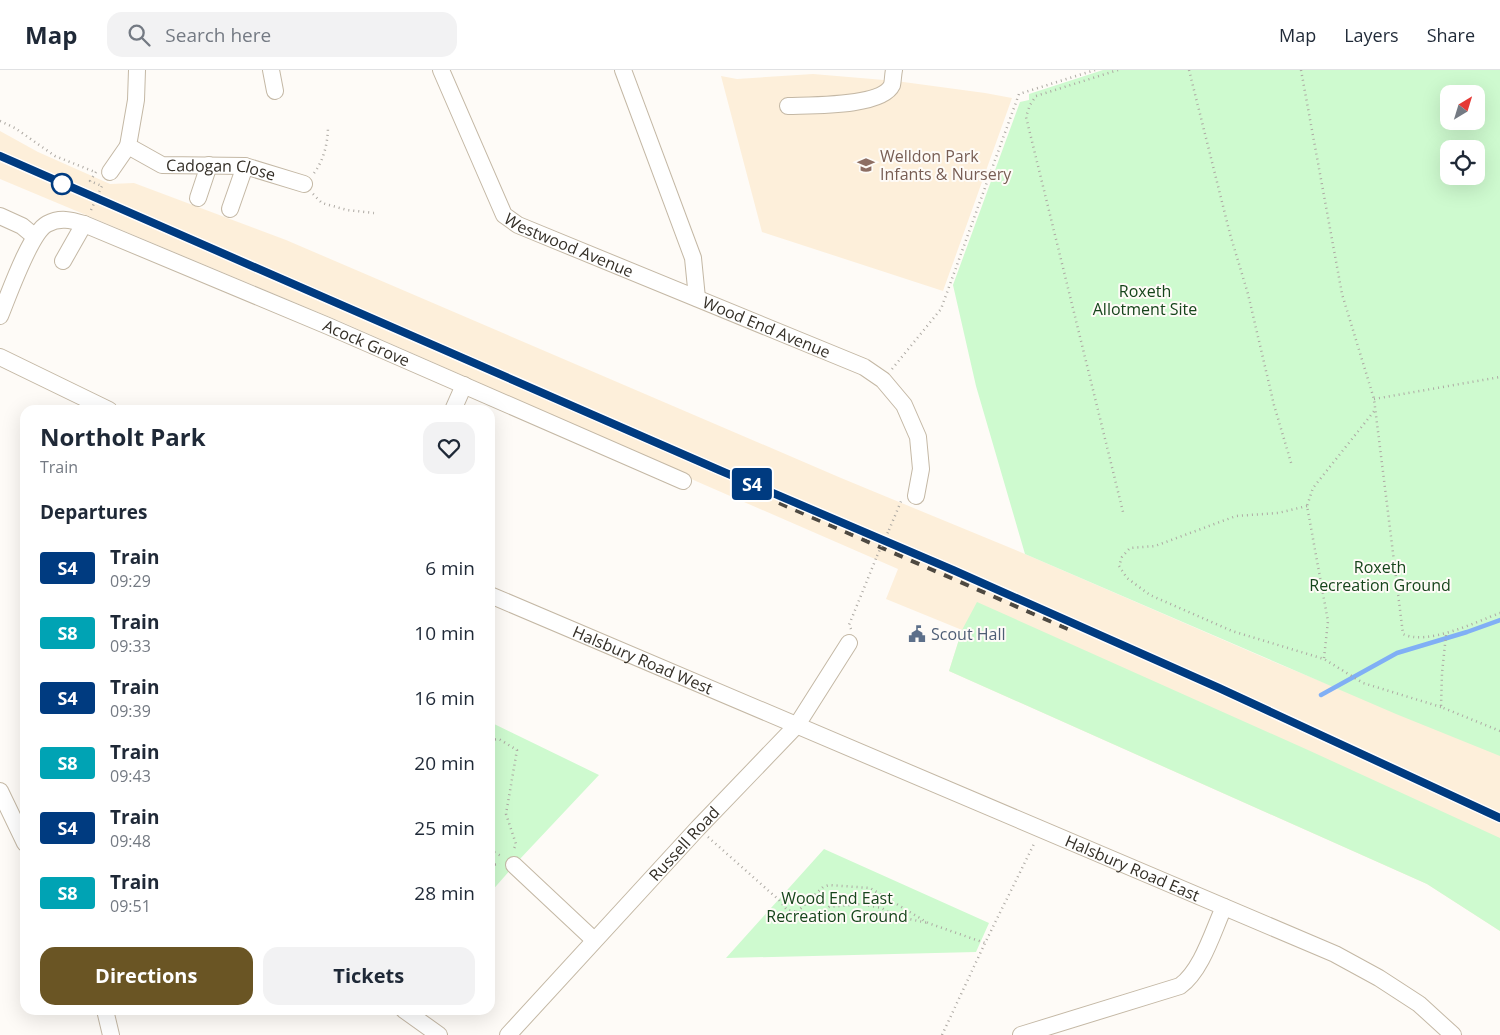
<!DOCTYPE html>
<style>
:root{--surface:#fff;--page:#f2f2f3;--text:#1f2937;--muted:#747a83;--line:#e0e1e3;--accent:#6a5524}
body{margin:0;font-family:"Open Sans",sans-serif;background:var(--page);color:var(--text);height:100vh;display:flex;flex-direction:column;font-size:19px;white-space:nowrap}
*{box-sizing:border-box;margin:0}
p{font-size:16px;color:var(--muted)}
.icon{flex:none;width:28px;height:28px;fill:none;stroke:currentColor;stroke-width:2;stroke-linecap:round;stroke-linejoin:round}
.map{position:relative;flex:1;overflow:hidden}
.drawer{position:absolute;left:20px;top:335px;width:475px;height:610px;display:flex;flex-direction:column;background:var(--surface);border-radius:15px;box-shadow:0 5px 20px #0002}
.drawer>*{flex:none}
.badge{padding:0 10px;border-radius:4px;font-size:18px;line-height:32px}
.needle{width:32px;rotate:38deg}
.fabs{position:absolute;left:1440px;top:15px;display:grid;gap:10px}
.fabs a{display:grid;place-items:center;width:45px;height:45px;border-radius:10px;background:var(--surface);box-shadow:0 5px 20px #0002;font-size:25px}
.map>.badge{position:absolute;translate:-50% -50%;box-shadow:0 0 0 2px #fff}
h2{padding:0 20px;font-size:19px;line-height:45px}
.round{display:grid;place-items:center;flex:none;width:52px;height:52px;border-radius:15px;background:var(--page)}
.summary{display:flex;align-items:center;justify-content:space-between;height:85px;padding:0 20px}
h1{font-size:24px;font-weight:700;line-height:38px}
.primary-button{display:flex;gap:10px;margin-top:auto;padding:10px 20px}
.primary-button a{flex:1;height:58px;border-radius:15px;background:var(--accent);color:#fff;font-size:20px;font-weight:700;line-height:58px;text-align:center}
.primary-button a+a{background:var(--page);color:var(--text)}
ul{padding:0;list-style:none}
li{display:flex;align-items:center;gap:15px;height:65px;padding:0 20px}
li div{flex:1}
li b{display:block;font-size:19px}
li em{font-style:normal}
li .badge{min-width:55px;font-weight:700;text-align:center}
header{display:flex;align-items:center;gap:30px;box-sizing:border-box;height:70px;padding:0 25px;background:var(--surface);border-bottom:1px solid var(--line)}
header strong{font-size:24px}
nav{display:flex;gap:28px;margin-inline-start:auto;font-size:18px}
.search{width:350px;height:45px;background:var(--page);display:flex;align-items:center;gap:12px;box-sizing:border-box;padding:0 18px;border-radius:15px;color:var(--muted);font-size:19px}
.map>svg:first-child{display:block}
.built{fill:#fdefda}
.green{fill:#cefacf;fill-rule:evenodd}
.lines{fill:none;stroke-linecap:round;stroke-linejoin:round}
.stream{stroke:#80aff5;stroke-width:4.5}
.minor-casing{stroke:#c4b8a5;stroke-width:18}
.path{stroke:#ada9a3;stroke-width:2.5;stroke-dasharray:1 4;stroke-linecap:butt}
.minor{stroke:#fff;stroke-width:16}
.rail{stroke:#4e4941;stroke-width:4;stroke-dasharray:9 9;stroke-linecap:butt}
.path-bridge{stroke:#ada9a3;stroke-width:2.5;stroke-dasharray:1 4;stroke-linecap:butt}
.line-casing{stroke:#fff;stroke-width:11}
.line{stroke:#003b80;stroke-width:8}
.stop-dot{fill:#fff;stroke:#003b80;stroke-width:2.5}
.labels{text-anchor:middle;stroke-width:4;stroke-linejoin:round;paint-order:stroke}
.education-label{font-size:16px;fill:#785e54;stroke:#fefbf7;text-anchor:start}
.street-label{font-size:16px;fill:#342f27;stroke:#fefbf7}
.park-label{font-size:16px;fill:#16451b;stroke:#fefbf7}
.service-label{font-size:16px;fill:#4e5e75;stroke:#fefbf7;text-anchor:start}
</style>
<header>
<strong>Map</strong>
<div class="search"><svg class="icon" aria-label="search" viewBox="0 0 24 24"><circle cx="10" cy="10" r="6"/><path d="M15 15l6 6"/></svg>Search here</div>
<nav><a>Map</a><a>Layers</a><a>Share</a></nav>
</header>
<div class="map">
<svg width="1500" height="965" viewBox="0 0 1500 965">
<rect width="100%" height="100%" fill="#fefbf7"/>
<path class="built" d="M813 4 896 11 985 23 1012 28 943 221 762 162 721 6 737 9Z
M0 61 38 82 110 114 134 113 286 170 841 408 1025 484 1279 594 1500 685V861L1427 814 949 601 962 560 886 529 898 499 698 412 591 362 344 253 0 109Z"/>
<path class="green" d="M1103 0H1500V686L1396 644 1025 484 976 316 953 215 1020 32 1029 30V24ZM1449 24H1476V51H1449ZM1449 79H1476V106H1449Z
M977 532 1308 680 1500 768V861L1427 814 949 601 962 560Z
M490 652 599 705 519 790 490 823Z
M824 779 989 853 976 882 726 888Z"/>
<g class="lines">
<path class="stream" d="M1321 625 1397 583 1467 562 1500 550"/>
<g class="minor-casing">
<g id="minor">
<path id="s1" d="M137 0 136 30 128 76 162 95 245 96 304 114"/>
<path d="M271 0 275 21"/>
<path id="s2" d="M441 0 504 145 518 155 864 297 883 310 904 335 918 367 921 399 916 426"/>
<path d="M623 0 693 188 697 228"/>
<path d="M788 36C810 35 882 37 892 15 893 11 893 4 894 0"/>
<path d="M110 102 128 76"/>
<path d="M198 128 209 95"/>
<path d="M230 139 245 96"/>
<path d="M0 146 22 156 34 166"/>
<path d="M63 191 84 154"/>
<path id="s3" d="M0 246C8 227 30 163 47 154 60 147 71 150 84 154L328 256 683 411"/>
<path d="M0 287 109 340"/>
<path d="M453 340 464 315"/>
<path id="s4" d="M490 525 1335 884 1379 908 1419 934 1453 965"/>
<path d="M0 721 25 773"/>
<path d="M514 795 594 870"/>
<path d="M105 940 111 965"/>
<path d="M404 940 439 965"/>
<path id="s5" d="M508 965 698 758 797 655 849 573"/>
<path d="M1021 965 1180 916C1202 900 1213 861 1224 837"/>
</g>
</g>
<path class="path" d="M1118 0 1036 26 1030 35 1026 47 1123 442
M1189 0 1230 164 1248 224 1274 335 1292 396
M1301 0 1342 224 1374 329 1403 564C1427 576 1476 552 1500 543
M0 51 15 58 55 86 95 102
M96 102 90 111 102 116
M314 103C324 90 328 72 328 56
M313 124 322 133 347 140 374 143
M892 299 941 239 1019 24 1095 0
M1374 329 1500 307
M1307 436 1278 443 1236 446 1155 476 1130 478 1122 487 1119 496 1127 508 1150 525 1232 561 1324 589 1363 613 1441 637
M889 460 902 429
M851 559 849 555 877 486
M1446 565 1442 603 1441 637 1500 661
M1324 588 1328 551 1307 436 1313 418 1375 340
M490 670 499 669 517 680 506 744 516 774 513 781
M708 767 779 830 787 840 824 846 829 837 862 834 882 838 891 844 904 848 928 853
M490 780 503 787
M490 795 500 794
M797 842 823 817 829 815 870 818 928 853 985 873
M942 965 985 873 1035 772"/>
<use href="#minor" class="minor"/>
<path class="rail" d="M0 86 719 400 953 500 1219 618 1500 748
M779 433 1068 559"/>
<path class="path-bridge" d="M91 140 102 116
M877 486 889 460"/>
</g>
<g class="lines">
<g class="line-casing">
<path id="line" d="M0 86 719 400 953 500 1219 618 1500 748"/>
</g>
<use href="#line" class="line"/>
</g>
<defs>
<g id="school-bare" transform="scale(1.35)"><path d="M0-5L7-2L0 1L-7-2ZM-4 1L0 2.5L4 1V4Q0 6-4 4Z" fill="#8d6e63" stroke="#fefbf7" stroke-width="2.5" paint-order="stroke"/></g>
<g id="civic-bare" transform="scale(1.35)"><path d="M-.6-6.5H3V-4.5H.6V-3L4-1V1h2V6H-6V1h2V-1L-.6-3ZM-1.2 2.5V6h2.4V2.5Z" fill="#5c6f8a" stroke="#fefbf7" stroke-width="2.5" paint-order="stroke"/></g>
</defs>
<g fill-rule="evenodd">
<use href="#school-bare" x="866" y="95"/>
<use href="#civic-bare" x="917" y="564"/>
</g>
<circle class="stop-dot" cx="62" cy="114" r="10"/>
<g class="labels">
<g class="education-label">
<text x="880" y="92">Welldon Park<tspan x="880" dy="18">Infants &amp; Nursery</tspan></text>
</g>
<g class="street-label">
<text dy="6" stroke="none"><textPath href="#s1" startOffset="175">Cadogan Close</textPath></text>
<text dy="6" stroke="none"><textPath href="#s2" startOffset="230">Westwood Avenue</textPath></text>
<text dy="6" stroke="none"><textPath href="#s2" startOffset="444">Wood End Avenue</textPath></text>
<text dy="6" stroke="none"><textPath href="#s3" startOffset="449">Acock Grove</textPath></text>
<text dy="6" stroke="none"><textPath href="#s4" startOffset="166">Halsbury Road West</textPath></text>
<text dy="6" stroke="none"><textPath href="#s5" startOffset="260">Russell Road</textPath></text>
<text dy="6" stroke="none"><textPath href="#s4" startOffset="698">Halsbury Road East</textPath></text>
</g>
<g class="park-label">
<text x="1145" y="227">Roxeth<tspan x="1145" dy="18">Allotment Site</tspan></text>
<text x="1380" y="503">Roxeth<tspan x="1380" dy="18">Recreation Ground</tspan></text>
<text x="837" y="834">Wood End East<tspan x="837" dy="18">Recreation Ground</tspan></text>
</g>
<g class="service-label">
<text x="931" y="570">Scout Hall</text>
</g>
</g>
</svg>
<div class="fabs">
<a><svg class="needle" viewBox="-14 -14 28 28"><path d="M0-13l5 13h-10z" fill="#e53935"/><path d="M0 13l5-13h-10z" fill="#747a83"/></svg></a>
<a><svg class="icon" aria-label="locate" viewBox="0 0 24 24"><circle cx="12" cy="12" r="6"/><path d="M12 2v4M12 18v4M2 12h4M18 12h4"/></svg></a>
</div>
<b class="badge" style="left:752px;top:414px;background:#003b80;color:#fff">S4</b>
<section class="drawer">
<div class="summary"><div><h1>Northolt Park</h1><p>Train</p></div><a class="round"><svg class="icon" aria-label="heart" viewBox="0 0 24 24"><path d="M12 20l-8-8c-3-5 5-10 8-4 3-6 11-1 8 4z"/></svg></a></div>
<h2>Departures</h2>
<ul>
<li><span class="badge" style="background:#003b80;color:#fff">S4</span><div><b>Train</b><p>09:29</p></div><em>6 min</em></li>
<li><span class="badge" style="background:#00a3b4;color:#fff">S8</span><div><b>Train</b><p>09:33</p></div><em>10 min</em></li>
<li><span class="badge" style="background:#003b80;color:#fff">S4</span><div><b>Train</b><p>09:39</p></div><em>16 min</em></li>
<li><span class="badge" style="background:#00a3b4;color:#fff">S8</span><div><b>Train</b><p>09:43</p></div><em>20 min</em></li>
<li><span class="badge" style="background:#003b80;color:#fff">S4</span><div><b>Train</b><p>09:48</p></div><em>25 min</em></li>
<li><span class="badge" style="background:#00a3b4;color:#fff">S8</span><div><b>Train</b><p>09:51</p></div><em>28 min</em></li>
</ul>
<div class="primary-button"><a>Directions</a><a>Tickets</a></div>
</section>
</div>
